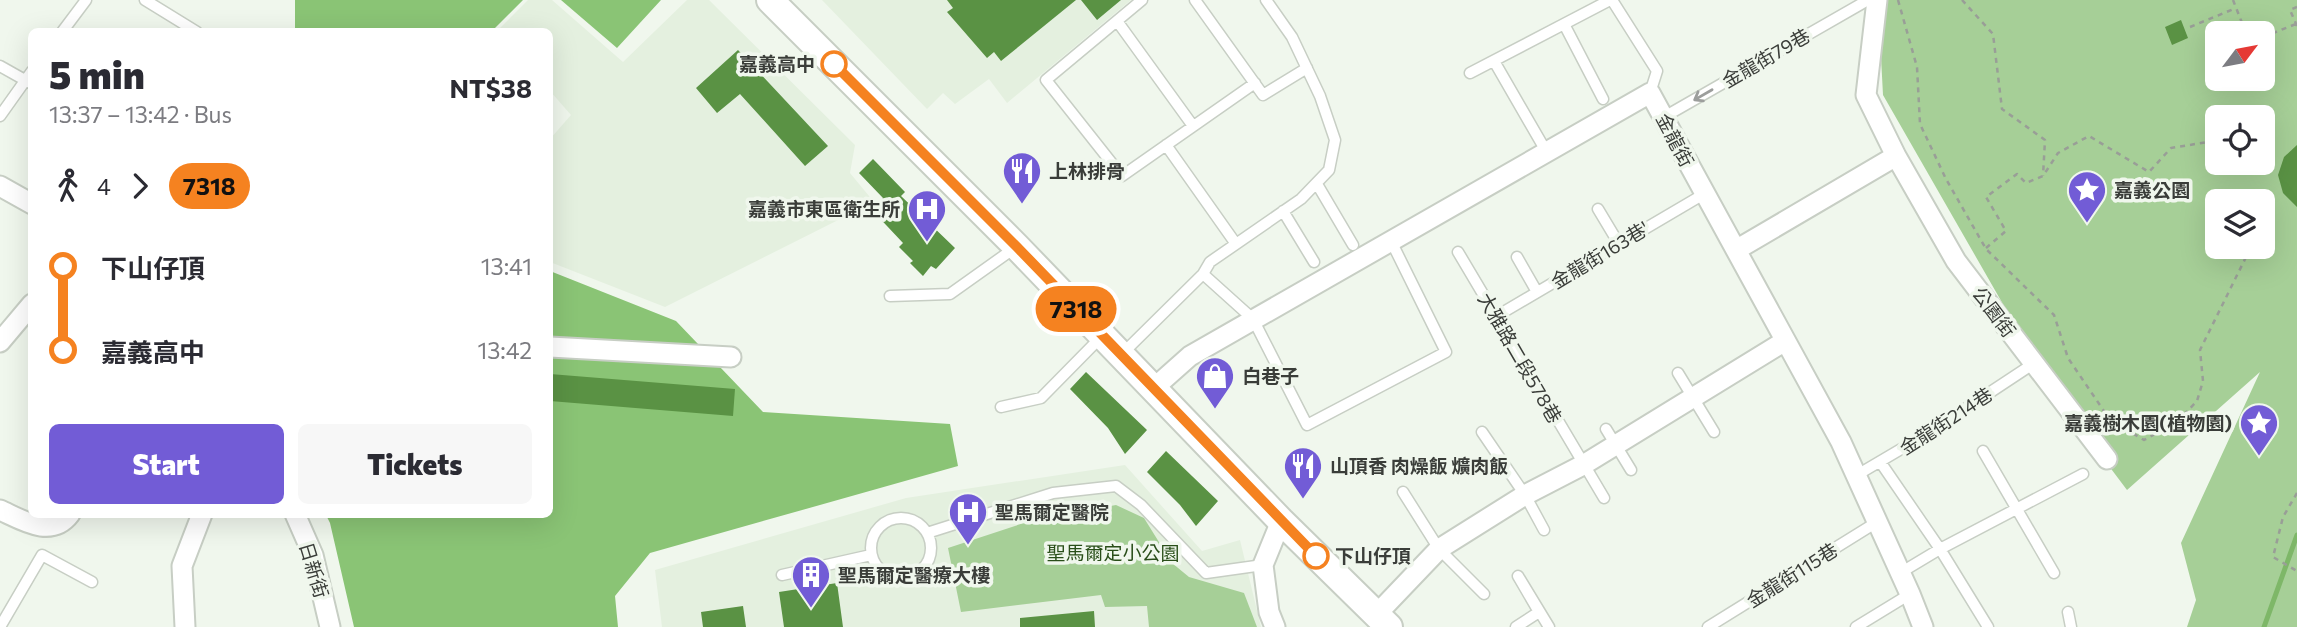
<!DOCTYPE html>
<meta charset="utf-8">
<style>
:root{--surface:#fff;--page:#f7f7f7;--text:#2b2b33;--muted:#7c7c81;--accent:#725cd6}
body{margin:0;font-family:Commissioner,"Noto Sans TC",sans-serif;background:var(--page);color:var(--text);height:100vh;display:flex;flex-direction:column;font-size:26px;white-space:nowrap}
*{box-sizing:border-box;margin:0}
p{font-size:23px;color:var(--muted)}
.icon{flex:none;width:38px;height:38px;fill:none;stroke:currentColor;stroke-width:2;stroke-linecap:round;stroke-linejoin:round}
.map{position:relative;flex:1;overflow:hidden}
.details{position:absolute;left:28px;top:28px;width:525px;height:490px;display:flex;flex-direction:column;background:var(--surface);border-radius:10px;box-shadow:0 7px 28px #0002}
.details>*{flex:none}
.badge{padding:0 14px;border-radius:23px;font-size:24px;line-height:46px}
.needle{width:46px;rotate:58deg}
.tools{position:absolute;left:2205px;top:21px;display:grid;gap:14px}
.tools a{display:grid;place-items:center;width:70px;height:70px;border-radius:10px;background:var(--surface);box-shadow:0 7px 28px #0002;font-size:35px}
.map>.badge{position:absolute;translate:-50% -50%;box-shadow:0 0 0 4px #fff}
.legs{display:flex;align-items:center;gap:10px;height:77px;padding:0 21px;font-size:23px}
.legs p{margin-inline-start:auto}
.summary{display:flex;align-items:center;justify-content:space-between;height:119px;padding:0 21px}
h1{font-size:38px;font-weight:800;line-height:52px}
.action{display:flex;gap:14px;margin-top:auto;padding:14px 21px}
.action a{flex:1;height:80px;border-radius:10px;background:var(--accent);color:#fff;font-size:28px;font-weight:800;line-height:80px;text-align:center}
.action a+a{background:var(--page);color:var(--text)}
ul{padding:0 21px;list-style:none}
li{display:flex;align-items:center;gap:24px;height:84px;font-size:26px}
li i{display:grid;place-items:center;width:10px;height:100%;margin:0 9px;background:currentColor}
li i::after{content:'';width:18px;height:18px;margin:-9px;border:5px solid;border-radius:50%;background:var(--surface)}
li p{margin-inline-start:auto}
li:first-child i{background:linear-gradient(#0000 50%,currentColor 0)}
li:last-child i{background:linear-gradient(currentColor 50%,#0000 0)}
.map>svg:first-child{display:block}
.built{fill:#e4f0df}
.green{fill:#a6cf97;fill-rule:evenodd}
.forest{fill:#8ac475}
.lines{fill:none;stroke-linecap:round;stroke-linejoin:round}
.stream{stroke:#7eb768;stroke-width:5}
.building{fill:#5a9244}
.lane-casing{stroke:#c7cec4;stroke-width:13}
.street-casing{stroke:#c7cec4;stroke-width:23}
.secondary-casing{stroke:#c7cec4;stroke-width:30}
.path{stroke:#999e97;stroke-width:2.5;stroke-dasharray:5 5;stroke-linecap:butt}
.lane{stroke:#fff;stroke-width:10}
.street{stroke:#fff;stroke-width:19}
.secondary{stroke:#fff;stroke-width:26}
.oneway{stroke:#9c9e9c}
.line-1-casing{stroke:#fff;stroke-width:16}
.line-1{stroke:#f58220;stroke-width:10}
.stop-1-dot{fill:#fff;stroke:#f58220;stroke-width:3.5}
.labels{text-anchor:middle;stroke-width:7;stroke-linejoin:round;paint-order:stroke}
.street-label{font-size:19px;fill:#3a3d39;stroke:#f0f7ed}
.stop-label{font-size:19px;font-weight:bold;fill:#3a3d39;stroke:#f0f7ed;text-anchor:end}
.poi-label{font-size:19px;font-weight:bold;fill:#3a3d39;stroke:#f0f7ed;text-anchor:start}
.park-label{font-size:19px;fill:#294e19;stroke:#f0f7ed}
</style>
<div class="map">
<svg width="2297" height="627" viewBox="0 0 2297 627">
<rect width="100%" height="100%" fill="#f0f7ed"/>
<path class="built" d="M528 0H552L623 62 687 0H709L855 145 850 173 874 202 665 307 550 262V139L571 115 550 91V32L497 31Z
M822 0H1131L1007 103 989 79 955 104 943 93 927 109Z
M1125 465 1202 551 1240 540 1261 627H662L655 570 906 498Z"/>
<path class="green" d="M1878 0H2297V627H2187L2196 600 2181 543 2260 372 2127 490 2054 393 1883 95ZM2217 33H2263V79H2217ZM2217 117H2263V163H2217ZM2217 201H2263V247H2217Z
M1116 505 1144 518 1172 563 1189 577 1244 593 1257 627H1149L1147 606 1105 607 1101 595 961 612 948 548 1033 520Z"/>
<path class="forest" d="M295 0H523L492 31 295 32Z
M561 0H661L617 48Z
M550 271 676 321 763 412 950 424 958 466 650 553 615 596 618 627H354L330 523 326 515 550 514Z"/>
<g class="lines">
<path class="stream" d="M2264 627 2297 535"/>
</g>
<path class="building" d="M947 0H1076L1001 61 994 52 987 58 947 12 953 8Z
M1081 0H1121L1097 20Z
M2181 20 2188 38 2172 45 2165 27Z
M738 50 828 146 805 166 740 94 717 113 696 88Z
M2297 145V207L2283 193 2278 175 2284 157Z
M873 159 905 192 901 196 955 248 936 269 931 266 923 276 910 263 913 261 899 247 903 243 871 209 883 198 859 173Z
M1086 372 1147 430 1125 454 1108 428 1070 389Z
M550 374 735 389 733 416 550 401Z
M1166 451 1218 501 1196 526 1180 505 1147 472Z
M837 583 843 627H784L779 592Z
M743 606 746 627H703L701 612Z
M1094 611 1095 627H1020V618Z"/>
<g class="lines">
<g class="lane-casing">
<path id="lane" d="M145 0 197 32
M1142 0 1046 80 1122 176 1255 83
M1195 0 1263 95 1307 68
M1266 0 1292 37 1320 96 1335 140 1329 170 1301 199 1210 262 1203 274 1253 319 1307 425 1446 352 1391 241
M1612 0 1657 71 1650 93
M1117 21 1193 126
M62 32 86 0
M1494 61 1546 151
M0 66 32 84
M1470 73 1564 24
M1603 99 1564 24 1610 0
M0 116 32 71
M1664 117 1868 0
M1166 145 1236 244
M1317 184 1353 245
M1598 209 1619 244
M1283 211 1314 262
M1458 252 1604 498
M1517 257 1537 292
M890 296 950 294 1016 247
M1495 317 1704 194
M1121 355 1203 274
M1678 373 1714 432
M1001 407 1041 398 1102 336
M1606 429 1631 470
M1482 432 1525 495 1544 530
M1983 451 2054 573
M1881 463 1940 549 1988 627
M1857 475 1930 432 2033 364
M1403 492 1439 549 1484 594
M871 548a30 30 0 1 1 60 0a30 30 0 1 1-60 0Z
M927 533 1053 493 1116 486 1141 505 1206 573 1263 565
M1900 573 1940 549 2083 474
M782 575 871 555
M2068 612 2071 627
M0 627 42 555 92 582
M1516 627 1539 612 1518 576 1549 627
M1708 627 1877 522
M1856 627 1910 594"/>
</g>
<g class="street-casing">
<path id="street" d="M1877 0 1866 95 1896 156 1956 261 2107 459
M0 186 32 204
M1736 250 1896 156
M0 342 32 304
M550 347 731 357
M1154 388 1190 356 1650 93 1841 442 1910 594 1923 627
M0 510C22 520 51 539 70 514
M295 514 313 555 330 627
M1376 615 1439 549 1525 495 1583 465 1785 341
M185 627 182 566 202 514
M1275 627 1269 612 1263 565 1281 521"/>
</g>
<g class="secondary-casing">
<path id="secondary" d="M770 0 1017 247 1281 521 1389 627"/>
</g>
<path class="path" d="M1898 0 1917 67 1920 124 1946 179 1986 249 2054 315 2068 358 2110 420 2144 440 2177 422 2197 401 2203 381 2200 350 2248 253
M1962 0 1993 34 2002 109 2045 140 2043 176
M2233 0 2246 33
M2297 7 2290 10 2297 26
M2190 27 2236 8
M2263 37 2296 24
M2263 75 2265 82
M1986 248 2006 231 1986 197 2017 174 2026 183 2043 176 2058 153 2089 136 2149 172 2171 148 2214 141
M2297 493 2283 517 2273 557 2297 571"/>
<use href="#lane" class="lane"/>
<use href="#street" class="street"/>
<use href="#secondary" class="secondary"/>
</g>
<defs><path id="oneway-shaft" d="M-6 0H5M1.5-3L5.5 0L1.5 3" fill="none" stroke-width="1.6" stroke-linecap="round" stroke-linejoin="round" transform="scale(1.75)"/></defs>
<use class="oneway" href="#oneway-shaft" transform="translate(1703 95) rotate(150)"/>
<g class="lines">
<g class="line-1-casing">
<path id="line-1" d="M834 64 1017 247 1316 556"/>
</g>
<use href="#line-1" class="line-1"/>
</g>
<defs>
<g id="restaurant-pin" transform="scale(2.0125)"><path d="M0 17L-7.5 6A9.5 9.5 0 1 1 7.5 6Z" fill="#725cd6" stroke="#f0f7ed"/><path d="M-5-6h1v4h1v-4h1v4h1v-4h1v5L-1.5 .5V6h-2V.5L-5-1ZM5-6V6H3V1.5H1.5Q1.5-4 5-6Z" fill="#fff"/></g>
<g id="sight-pin" transform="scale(2.0125)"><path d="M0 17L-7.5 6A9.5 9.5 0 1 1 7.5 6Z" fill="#725cd6" stroke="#f0f7ed"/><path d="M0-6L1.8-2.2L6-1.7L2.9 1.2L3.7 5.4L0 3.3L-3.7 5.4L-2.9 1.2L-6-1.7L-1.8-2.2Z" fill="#fff"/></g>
<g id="hospital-pin" transform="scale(2.0125)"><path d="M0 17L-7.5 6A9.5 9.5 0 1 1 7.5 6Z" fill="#725cd6" stroke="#f0f7ed"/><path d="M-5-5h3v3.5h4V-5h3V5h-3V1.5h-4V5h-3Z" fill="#fff"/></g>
<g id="shop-pin" transform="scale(2.0125)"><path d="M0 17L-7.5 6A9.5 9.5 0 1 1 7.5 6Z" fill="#725cd6" stroke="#f0f7ed"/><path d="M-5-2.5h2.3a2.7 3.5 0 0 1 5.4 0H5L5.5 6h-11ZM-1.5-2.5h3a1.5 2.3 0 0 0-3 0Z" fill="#fff"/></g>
<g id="building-pin" transform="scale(2.0125)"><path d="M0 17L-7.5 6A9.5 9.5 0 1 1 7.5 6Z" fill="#725cd6" stroke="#f0f7ed"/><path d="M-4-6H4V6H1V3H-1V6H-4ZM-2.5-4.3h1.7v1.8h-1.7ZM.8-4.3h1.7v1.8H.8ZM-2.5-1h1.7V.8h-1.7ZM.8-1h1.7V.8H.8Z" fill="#fff"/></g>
</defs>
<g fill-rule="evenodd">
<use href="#restaurant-pin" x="1022" y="171"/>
<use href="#sight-pin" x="2087" y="190"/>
<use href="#hospital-pin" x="927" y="209"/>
<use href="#shop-pin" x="1215" y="376"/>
<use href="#sight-pin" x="2259" y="423"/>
<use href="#restaurant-pin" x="1303" y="466"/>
<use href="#hospital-pin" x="968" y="512"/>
<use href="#building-pin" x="811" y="575"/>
</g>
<g class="stop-1-dot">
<circle cx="834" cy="64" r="12"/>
<circle cx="1316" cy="556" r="12"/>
</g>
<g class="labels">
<g class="street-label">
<text transform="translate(1766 58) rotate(-30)" y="7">金龍街79巷</text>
<text transform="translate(1675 140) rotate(62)" y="7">金龍街</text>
<text transform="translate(1600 255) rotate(-31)" y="7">金龍街163巷'</text>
<text transform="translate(1994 312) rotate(53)" y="7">公園街</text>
<text transform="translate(1520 358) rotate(60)" y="7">大雅路二段578巷</text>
<text transform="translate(1946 421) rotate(-33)" y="7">金龍街214巷</text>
<text transform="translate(314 570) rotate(73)" y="7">日新街</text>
<text transform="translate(1792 575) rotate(-32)" y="7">金龍街115巷</text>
</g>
<g class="stop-label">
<text x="815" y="71">嘉義高中</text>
<text x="1335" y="563" text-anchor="start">下山仔頂</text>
</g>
<g class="poi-label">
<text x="1049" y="178">上林排骨</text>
<text x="2114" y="197">嘉義公園</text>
<text x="900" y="216" text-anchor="end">嘉義市東區衛生所</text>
<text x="1242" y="383">白巷子</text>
<text x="2232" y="430" text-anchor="end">嘉義樹木園(植物園)</text>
<text x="1330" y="473">山頂香 肉燥飯 爌肉飯</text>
<text x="995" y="519">聖馬爾定醫院</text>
<text x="838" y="582">聖馬爾定醫療大樓</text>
</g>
<g class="park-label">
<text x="1113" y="560">聖馬爾定小公園</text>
</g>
</g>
</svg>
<div class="tools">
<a><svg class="needle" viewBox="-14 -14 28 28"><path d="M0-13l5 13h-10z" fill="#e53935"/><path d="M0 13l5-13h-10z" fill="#7c7c81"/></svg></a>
<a><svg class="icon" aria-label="locate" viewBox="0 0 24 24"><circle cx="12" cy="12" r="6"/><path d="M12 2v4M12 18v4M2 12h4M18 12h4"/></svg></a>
<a><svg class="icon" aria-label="layers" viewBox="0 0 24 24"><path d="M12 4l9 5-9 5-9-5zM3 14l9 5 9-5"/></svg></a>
</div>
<b class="badge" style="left:1076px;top:309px;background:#f58220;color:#111">7318</b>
<section class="details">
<div class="summary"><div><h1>5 min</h1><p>13:37 – 13:42 · Bus</p></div><b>NT$38</b></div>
<div class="legs"><svg class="icon" aria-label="walk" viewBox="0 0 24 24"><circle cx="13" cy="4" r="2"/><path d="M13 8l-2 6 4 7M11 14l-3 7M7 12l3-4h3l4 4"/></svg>4<svg class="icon" aria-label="forward" viewBox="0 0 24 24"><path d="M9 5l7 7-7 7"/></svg><b class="badge" style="background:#f58220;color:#111">7318</b></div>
<ul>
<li><i style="color:#f58220"></i><b>下山仔頂</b><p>13:41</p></li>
<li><i style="color:#f58220"></i><b>嘉義高中</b><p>13:42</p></li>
</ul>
<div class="action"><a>Start</a><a>Tickets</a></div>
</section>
</div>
